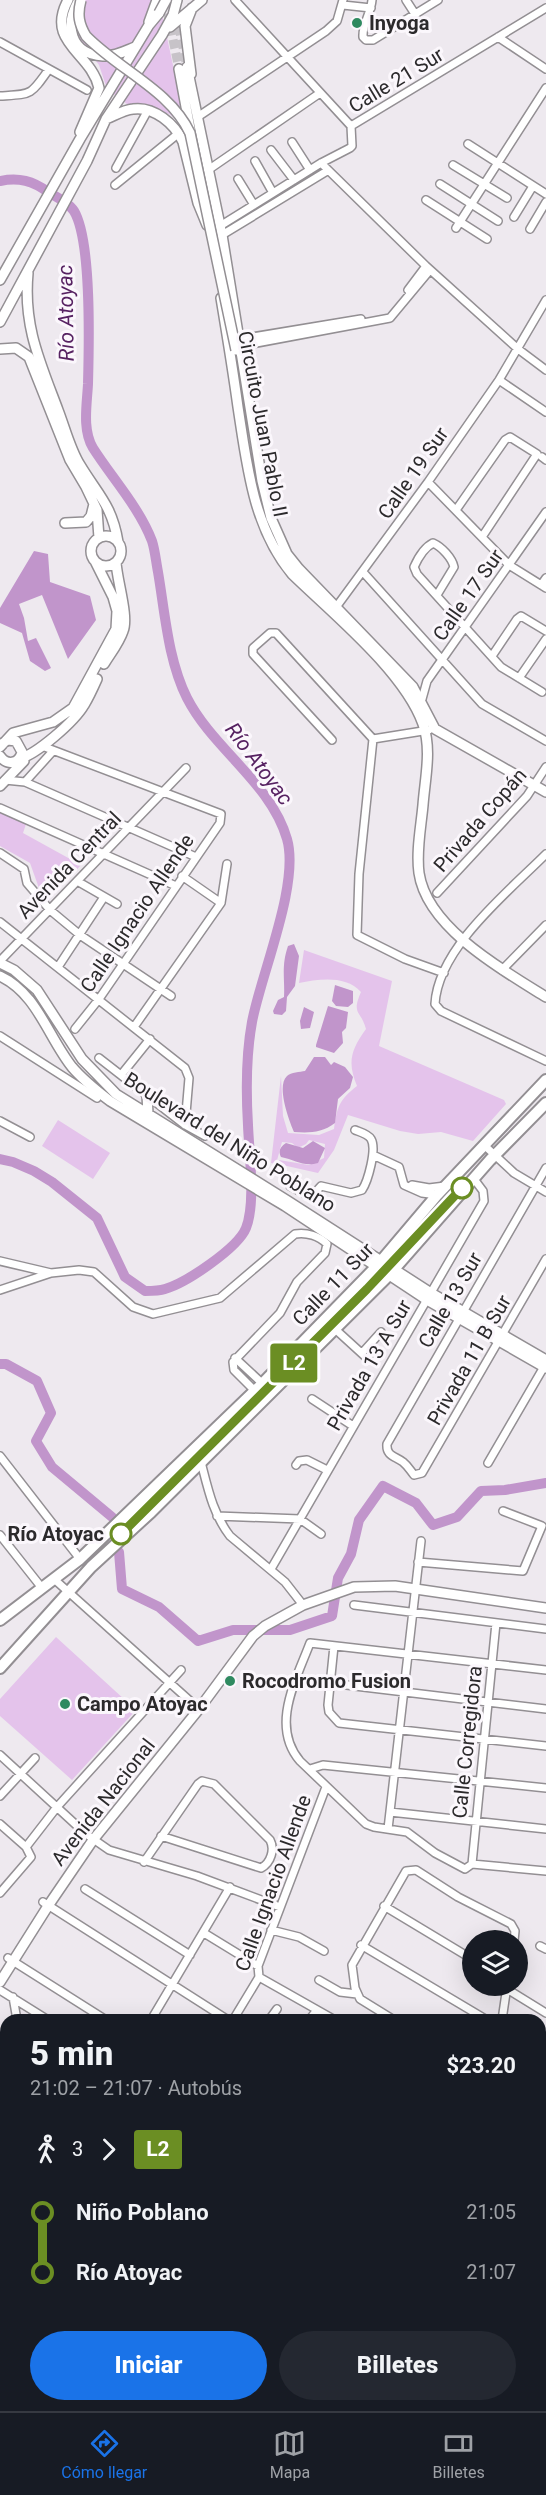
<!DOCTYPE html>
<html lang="es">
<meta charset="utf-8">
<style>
:root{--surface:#171b24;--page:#242831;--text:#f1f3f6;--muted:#9ea1a6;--line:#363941;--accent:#1a73e8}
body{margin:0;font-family:Roboto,sans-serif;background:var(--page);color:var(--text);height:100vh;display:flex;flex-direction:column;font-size:22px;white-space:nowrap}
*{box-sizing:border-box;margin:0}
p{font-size:20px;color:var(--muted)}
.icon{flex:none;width:33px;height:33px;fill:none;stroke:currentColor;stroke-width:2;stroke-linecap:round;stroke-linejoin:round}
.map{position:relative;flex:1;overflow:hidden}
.panel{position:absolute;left:0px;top:2014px;width:546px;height:398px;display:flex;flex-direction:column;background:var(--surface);border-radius:18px 18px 0 0;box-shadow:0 6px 24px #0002}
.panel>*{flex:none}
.badge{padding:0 12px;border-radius:4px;font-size:21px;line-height:39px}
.buttons{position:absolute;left:462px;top:1930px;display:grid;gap:12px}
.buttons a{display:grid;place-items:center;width:66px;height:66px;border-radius:50%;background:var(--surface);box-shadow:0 6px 24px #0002;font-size:30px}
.map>.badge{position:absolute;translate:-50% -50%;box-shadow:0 0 0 3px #fff}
.legs{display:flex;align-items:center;gap:9px;height:66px;padding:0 30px;font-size:20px}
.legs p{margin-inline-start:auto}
.head{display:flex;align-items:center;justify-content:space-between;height:102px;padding:0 30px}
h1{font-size:33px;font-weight:800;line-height:45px}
.cta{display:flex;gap:12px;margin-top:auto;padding:12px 30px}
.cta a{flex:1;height:69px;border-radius:36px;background:var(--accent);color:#fff;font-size:24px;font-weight:800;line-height:69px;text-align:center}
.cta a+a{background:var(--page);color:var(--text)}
ul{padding:0 30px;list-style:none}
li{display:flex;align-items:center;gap:21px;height:60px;font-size:22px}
li i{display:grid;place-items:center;width:9px;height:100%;margin:0 8px;background:currentColor}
li i::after{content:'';width:15px;height:15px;margin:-8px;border:4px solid;border-radius:50%;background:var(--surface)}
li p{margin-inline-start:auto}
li:first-child i{background:linear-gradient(#0000 50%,currentColor 0)}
li:last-child i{background:linear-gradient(currentColor 50%,#0000 0)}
.dock{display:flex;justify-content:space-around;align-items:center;height:84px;border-top:2px solid var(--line);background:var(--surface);font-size:16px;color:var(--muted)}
.dock a{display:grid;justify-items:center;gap:3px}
.dock .selected{color:var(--accent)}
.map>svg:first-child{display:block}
.green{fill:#e4c3eb}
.water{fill:#c195cb}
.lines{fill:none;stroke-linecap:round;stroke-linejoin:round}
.river{stroke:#c195cb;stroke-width:10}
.secondary-tunnel{stroke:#c7c3c8;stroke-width:9;stroke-dasharray:9 4.5;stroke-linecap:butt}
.street-casing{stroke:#938f93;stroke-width:10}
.secondary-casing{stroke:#938f93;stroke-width:12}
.primary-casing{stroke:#938f93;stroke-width:14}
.street{stroke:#fff;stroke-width:7}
.secondary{stroke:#fff;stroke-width:9}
.primary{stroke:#fff;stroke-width:10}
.secondary-bridge-casing{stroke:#938f93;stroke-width:12;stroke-linecap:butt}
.secondary-bridge{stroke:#fff;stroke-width:9}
.line-1-casing{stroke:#fff;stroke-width:14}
.line-1{stroke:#6b8e23;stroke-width:9}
.poi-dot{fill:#2f8a60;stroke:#fbf7fc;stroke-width:2}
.stop-1-dot{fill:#fff;stroke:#6b8e23;stroke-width:3}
.labels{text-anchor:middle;stroke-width:6;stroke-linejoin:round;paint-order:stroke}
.poi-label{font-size:20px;font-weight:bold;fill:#2c2a2c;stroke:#fbf7fc;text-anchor:start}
.street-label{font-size:20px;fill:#2c2a2c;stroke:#fbf7fc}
.stop-label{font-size:20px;font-weight:bold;fill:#2c2a2c;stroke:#fbf7fc;text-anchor:end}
.water-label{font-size:21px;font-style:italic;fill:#572262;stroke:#fbf7fc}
</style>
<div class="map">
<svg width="546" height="2411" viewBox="0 0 546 2411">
<rect width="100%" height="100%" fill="#eee9ef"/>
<path class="green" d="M77 0H159L186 126 169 114 150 107H131L107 89 99 65 76 34 72 8Z
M0 810 27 821 23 833 81 865 50 898 40 891 30 863 0 846Z
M304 950 392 981 379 1046 504 1100 506 1104 473 1141 441 1132 418 1134 400 1131 348 1115 334 1150 318 1173 278 1164 279 1160 309 1165 324 1158 325 1144 309 1140 306 1144 298 1148 292 1143 282 1142 276 1164 271 1163 281 1076 283 1116 288 1133 319 1135 334 1129C337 1107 339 1100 357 1086 347 1062 351 1050 366 1029 361 1010 351 1015 361 992 346 975 319 979 299 983Z
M58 1120 110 1153 93 1179 42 1146Z
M56 1637 136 1710 72 1780 0 1716V1699Z"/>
<path class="water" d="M34 551 48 554 50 582 90 596 96 620 68 659 42 595 19 604 24 618 28 641 36 638 51 668 45 671 30 661 22 633 0 623V608Z
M294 944 299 956 295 986 287 997 286 1011 282 1015 274 1014 273 1011 278 1000 284 997C285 979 281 966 288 946Z
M335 985 353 991V1003L348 1007 336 1006 332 1001Z
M328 1006 348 1012 346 1028 342 1032 343 1043 334 1053 316 1047V1045Z
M304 1007 314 1012 310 1028 301 1029 300 1021Z
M314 1057H325L331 1065 334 1062 345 1067 353 1077 350 1088 338 1099 335 1123C322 1133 309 1133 294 1132 289 1120 276 1086 287 1076 291 1072 300 1072 305 1071Z
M313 1141 325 1148 318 1163C304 1167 295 1160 281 1157 278 1151 280 1147 286 1143L303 1148Z"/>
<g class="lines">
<path class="river" d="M0 181C19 177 33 181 48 192 57 197 69 203 74 211 92 241 89 347 88 384 87 404 82 430 93 448 112 478 139 507 152 541 155 550 156 562 158 572 165 613 168 660 187 698 213 749 271 783 287 839 300 884 261 974 252 1022 246 1055 246 1092 248 1125 249 1153 256 1203 246 1228 238 1248 186 1283 165 1289 159 1291 152 1291 145 1291L125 1277 97 1218 52 1182 34 1171 13 1162 0 1159
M0 1364H6L37 1381 51 1413 36 1441 52 1467 112 1517
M119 1552 122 1589 159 1607 198 1641 233 1630H290L332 1616 338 1578 351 1554 359 1520 383 1486 416 1503 433 1525 457 1517 481 1491 505 1490 546 1483"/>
<path class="secondary-tunnel" d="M165 0 179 69
M176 13 186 62"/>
<g class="street-casing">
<path id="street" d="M235 0 351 126
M372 0C371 13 362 24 363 37L366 40H373L438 0
M406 0 415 14
M343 5 371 8
M498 37 546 69
M0 42 87 90
M0 96C32 94 30 96 49 69
M199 116 326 31 337 21 343 0
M351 126 546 8
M292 142 310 170
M468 144 546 194
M271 150 294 180
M255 161 273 193
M321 163 426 266 518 349 546 370
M453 165 507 198
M116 168 148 110
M211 168 320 93
M238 179 254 205
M440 184 498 221
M115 185 179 133
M426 200 487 239
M514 217 533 186
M220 226 321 163 350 148 352 146 351 126
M456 228 546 88
M530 229 546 202
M222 235 327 171
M408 290 426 266
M240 339 361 319
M241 346 390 318 430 270
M499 380 546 412
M542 457 546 460
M428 482 509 565 546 588
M456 510 505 440 510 437 537 454 482 537
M363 572 482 704 546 741
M541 585 546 578
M437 595 454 567C452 558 442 547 433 543 425 547 418 558 414 567L417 574 501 667 542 692
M334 610 428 482 499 380 546 300
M492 656 517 619 521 616 546 631
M519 678 546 639
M422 699 427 681 546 512
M373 739 429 730
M332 740 253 654V648L270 633H276L373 739 359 874 357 935 405 959 444 973
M42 746 221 814 220 823 99 999 75 1029
M5 780 25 782 196 857
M25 782 53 751
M0 808 176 886
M0 853 24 869 27 883 50 910 80 935 171 996
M546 854C508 892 438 948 435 1004L441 1011 546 1061
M182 876 221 903
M77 881 117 904
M437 893 527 796 546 767
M0 922 185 1068 189 1078 185 1125
M0 961 186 768
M58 967 104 897
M502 970 546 925
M134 1027 221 903 227 864
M0 1036 97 1098
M99 1058 185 1125 205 1136
M121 1075 150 1039
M0 1121 30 1137
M484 1145 514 1173 546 1192
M373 1155 399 1167 404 1185 422 1193 437 1195
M546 1168 387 1444C386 1456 395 1456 403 1462 408 1466 410 1470 414 1475L422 1473 546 1259
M412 1185 429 1188 445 1186
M290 1186 311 1197 321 1186 351 1193 362 1190C368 1181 377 1149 371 1139 368 1134 360 1132 355 1130
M0 1261 51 1273 79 1270 94 1272 133 1307 153 1314 220 1298 295 1234C307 1232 319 1236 327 1244L325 1253 297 1282 280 1313 233 1362 234 1370 264 1400
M0 1290 51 1273
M335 1329 369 1360
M362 1353 381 1332
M235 1358 264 1385
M312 1399 353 1426
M0 1456 80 1559
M201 1462C208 1489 213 1514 230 1536L285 1582 303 1605
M488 1463 545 1365
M296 1465 299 1461 307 1460 327 1470
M217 1516 300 1519 321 1534
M0 1535 42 1588
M418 1562 523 1571 542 1526 503 1511
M271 1569 484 1201 483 1191 474 1179
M54 1579 199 1709
M354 1605 546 1629
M334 1646 328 1705 329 1712 339 1723 546 1746
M330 1683 546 1709
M0 1755 86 1834 109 1850 197 1876 280 1907
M310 1769 323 1765 546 1788
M0 1796 35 1758
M390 1812 546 1829
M0 1824 26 1847 31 1857 0 1893
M388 1829 421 1541
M26 1847 57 1807 181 1670
M144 1862 198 1784 202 1781 214 1784 270 1840C275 1849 271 1863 261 1868L161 1836
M472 1864 465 1869 435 1853 407 1832 374 1827 366 1824 300 1761C270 1726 296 1680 310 1643L546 1670
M472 1864 496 1623
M472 1864 546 1871
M85 1889 190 1955
M43 1902 228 2020
M384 1906 472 1959
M271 1930 299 1937 324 1951
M204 1933 258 1966
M361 1945 487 2020
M540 1946 546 1949
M8 1958 106 2020
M259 1977 335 2020
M319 1980 340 1992 357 1994
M507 1989 546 2013
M0 1990 48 2020
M13 1997 17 2020
M151 2020 230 1887
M233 2020 259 1977 258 1966 326 1787
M269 2020 277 2009
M309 2020 317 2010
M394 2020 360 1999 355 1988 352 1965 406 1871 416 1870 458 1897 511 1924 515 1931 514 1941
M502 2020 507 1986
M540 2063 546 2066
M540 2094 546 2085
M540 2145 546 2149
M540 2185 546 2174
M540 2201 546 2204
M0 2209 6 2212
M0 2255 6 2258
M0 2308 6 2297
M0 2351 6 2354
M540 2370 546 2360
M407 2406 417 2411
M481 2406 484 2411
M75 2411 77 2406
M137 2411 139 2406
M202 2411 205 2406
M314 2411 317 2406
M517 2411 519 2406"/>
</g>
<g class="secondary-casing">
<path id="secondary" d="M68 0C45 43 91 52 99 88L80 132
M79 0C64 25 70 54 103 56 114 57 125 51 135 47
M149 22 157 0
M170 27 202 0
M187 67 222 235 262 481 271 518 287 554 299 569 413 687 435 729 546 792
M179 69 191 134
M191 74 185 26 192 8
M106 119C114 116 123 110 133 109 154 106 175 124 183 142L198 203 207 225
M28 273C23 326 40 362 58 410 65 428 70 449 80 465 98 495 112 505 118 542
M0 280 80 139 149 25 159 13
M221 298C227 334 233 370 238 407 247 465 253 527 292 574 332 613 404 671 423 724 432 750 425 778 423 805 421 827 416 851 419 873 427 928 504 971 546 997
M0 322 87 161 106 119 162 35 173 15 177 0
M0 349 16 348 29 357 70 460 86 487 97 510 99 538
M65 523 86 522 91 516 94 504
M91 551a15 15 0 1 1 30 0a15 15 0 1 1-30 0Z
M104 664C110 654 119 643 123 631 129 617 117 581 116 562
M0 747 13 733 53 722 73 708 116 629 117 611 113 597 95 561
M0 756C7 766 19 764 22 752L16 741 8 740 3 743
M19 759C37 754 74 722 84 705 89 697 93 688 97 679
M0 786 24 761
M0 963 14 970 37 990 82 1059 116 1094 288 1201 431 1293 546 1360
M0 976C37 993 48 1037 72 1067 83 1080 97 1091 110 1101L285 1206 427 1300 546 1368
M147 1095 148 1114
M0 1982 48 1906 93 1840 199 1709 253 1636 265 1626 303 1605 354 1587 395 1586 546 1608
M0 2126 6 2128
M0 2150 6 2153
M540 2263 546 2266
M540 2272 546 2275"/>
</g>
<g class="primary-casing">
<path id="primary" d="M0 1620 80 1559 262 1384 376 1267 437 1195 546 1080
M0 1668 91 1567 151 1512 388 1276 490 1160 546 1103"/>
</g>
<use href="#street" class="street"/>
<use href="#secondary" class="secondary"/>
<use href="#primary" class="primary"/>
<g class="secondary-bridge-casing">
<path id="secondary-bridge" d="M81 0C77 15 79 24 86 36 119 70 170 90 190 133L236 350
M159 13 166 0"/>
</g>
<use href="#secondary-bridge" class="secondary-bridge"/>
</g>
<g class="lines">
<g class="line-1-casing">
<path id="line-1" d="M121 1534 367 1289 462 1188"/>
</g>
<use href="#line-1" class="line-1"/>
</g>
<g class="poi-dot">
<circle cx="357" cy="23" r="6"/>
<circle cx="230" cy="1681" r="6"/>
<circle cx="65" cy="1704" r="6"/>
</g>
<g class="stop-1-dot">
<circle cx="462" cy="1188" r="10"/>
<circle cx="121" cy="1534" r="10"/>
</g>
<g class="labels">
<g class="poi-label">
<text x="369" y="30">Inyoga</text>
<text x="242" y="1688">Rocodromo Fusion</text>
<text x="77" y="1711">Campo Atoyac</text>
</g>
<g class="street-label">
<text transform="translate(396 80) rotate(-31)" y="7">Calle 21 Sur</text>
<text transform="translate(263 424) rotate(79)" y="7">Circuito Juan Pablo II</text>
<text transform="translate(413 473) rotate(-55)" y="7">Calle 19 Sur</text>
<text transform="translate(468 595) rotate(-55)" y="7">Calle 17 Sur</text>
<text transform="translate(480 820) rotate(-49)" y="7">Privada Copán</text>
<text transform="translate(69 865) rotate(-46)" y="7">Avenida Central</text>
<text transform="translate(137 913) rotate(-56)" y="7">Calle Ignacio Allende</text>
<text transform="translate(230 1142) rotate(32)" y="7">Boulevard del Niño Poblano</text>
<text transform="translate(333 1284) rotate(-46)" y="7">Calle 11 Sur</text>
<text transform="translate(450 1300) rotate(-60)" y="7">Calle 13 Sur</text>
<text transform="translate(469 1360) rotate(-60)" y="7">Privada 11 B Sur</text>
<text transform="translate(369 1365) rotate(-60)" y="7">Privada 13 A Sur</text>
<text transform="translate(467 1742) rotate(-84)" y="7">Calle Corregidora</text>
<text transform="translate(103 1802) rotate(-52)" y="7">Avenida Nacional</text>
<text transform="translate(273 1883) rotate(-70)" y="7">Calle Ignacio Allende</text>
</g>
<g class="stop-label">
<text x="104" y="1541">Río Atoyac</text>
</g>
<g class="water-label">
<text transform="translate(66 313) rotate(-91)" y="7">Río Atoyac</text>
<text transform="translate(259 764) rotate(53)" y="7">Río Atoyac</text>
</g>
</g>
</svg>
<div class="buttons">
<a><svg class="icon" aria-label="layers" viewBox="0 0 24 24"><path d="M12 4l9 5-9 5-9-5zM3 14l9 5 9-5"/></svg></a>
</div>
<b class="badge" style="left:294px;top:1363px;background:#6b8e23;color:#fff">L2</b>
<section class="panel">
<div class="head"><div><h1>5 min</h1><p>21:02 – 21:07 · Autobús</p></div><b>$23.20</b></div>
<div class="legs"><svg class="icon" aria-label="walk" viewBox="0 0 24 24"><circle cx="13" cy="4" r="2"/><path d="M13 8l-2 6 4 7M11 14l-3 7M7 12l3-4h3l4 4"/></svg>3<svg class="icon" aria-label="forward" viewBox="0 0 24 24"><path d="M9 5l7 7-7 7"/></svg><b class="badge" style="background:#6b8e23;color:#fff">L2</b></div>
<ul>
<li><i style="color:#6b8e23"></i><b>Niño Poblano</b><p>21:05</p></li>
<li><i style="color:#6b8e23"></i><b>Río Atoyac</b><p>21:07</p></li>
</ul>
<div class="cta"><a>Iniciar</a><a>Billetes</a></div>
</section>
</div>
<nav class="dock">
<a class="selected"><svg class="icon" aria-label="directions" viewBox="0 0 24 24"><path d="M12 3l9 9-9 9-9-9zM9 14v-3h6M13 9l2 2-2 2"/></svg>Cómo llegar</a>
<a><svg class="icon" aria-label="map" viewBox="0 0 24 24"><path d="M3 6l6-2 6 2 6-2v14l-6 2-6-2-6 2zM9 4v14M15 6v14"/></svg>Mapa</a>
<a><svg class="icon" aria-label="tickets" viewBox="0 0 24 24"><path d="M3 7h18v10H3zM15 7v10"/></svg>Billetes</a>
</nav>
